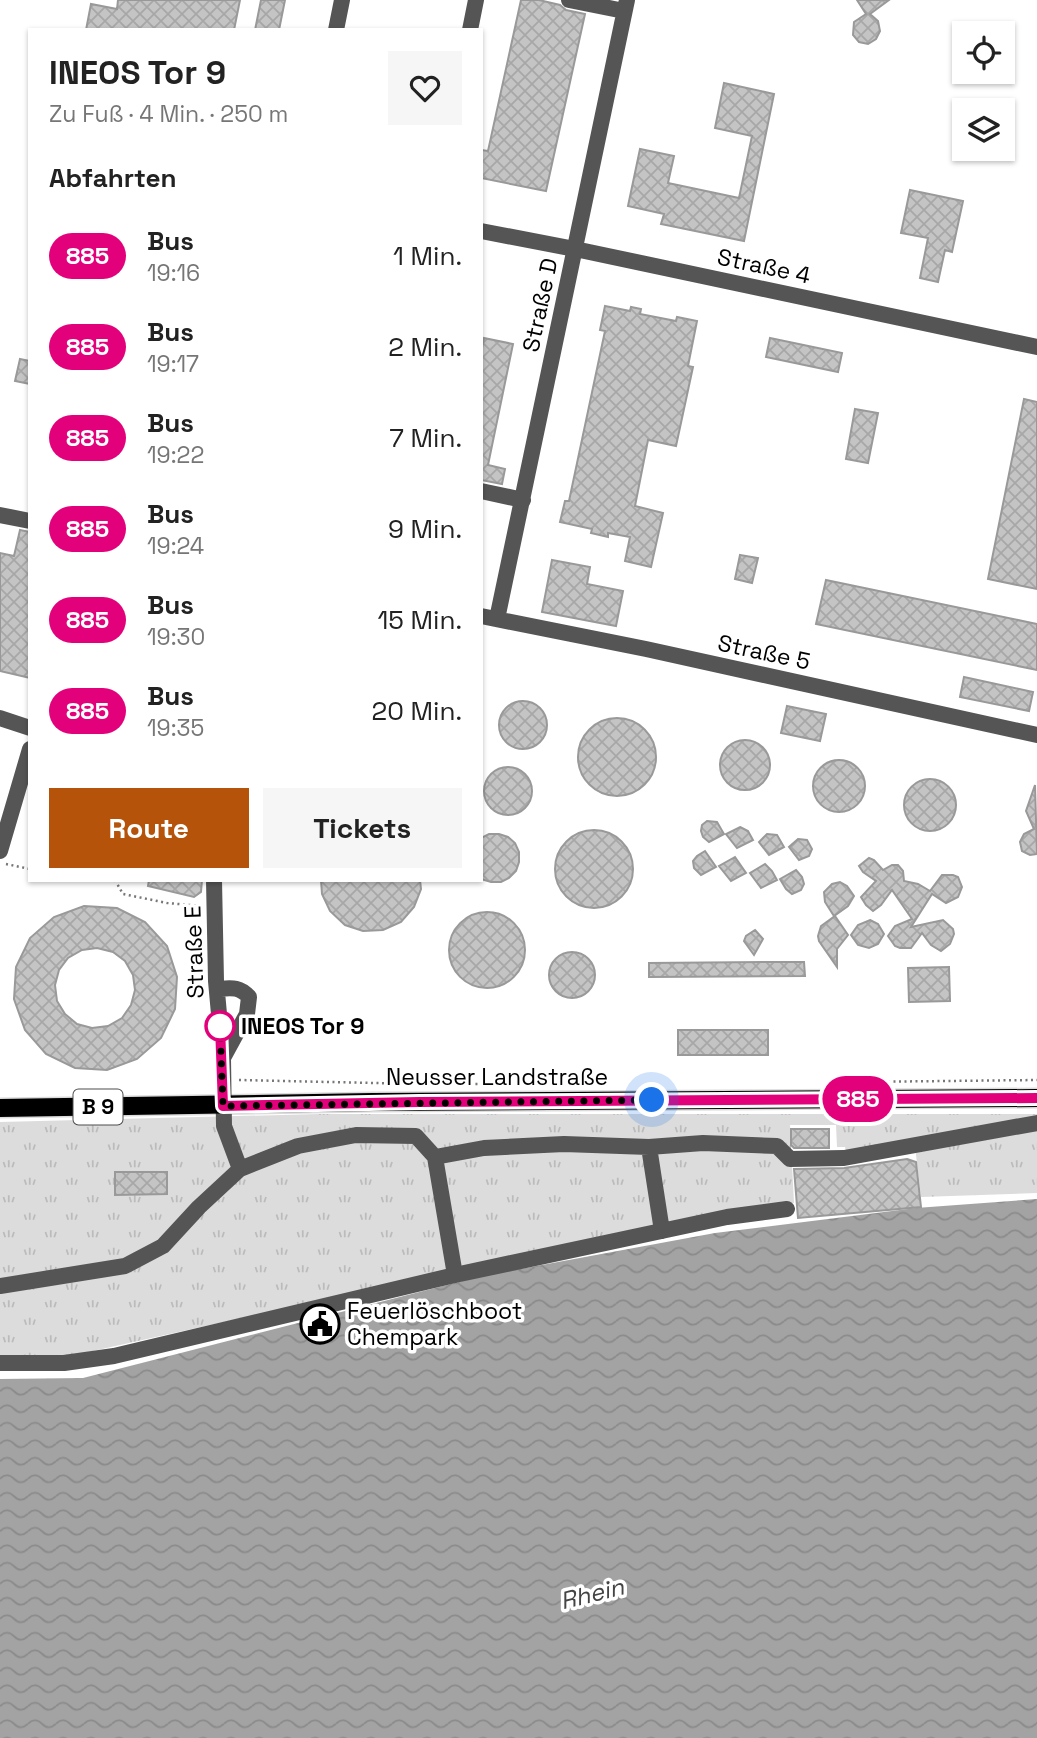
<!DOCTYPE html>
<html lang="de">
<meta charset="utf-8">
<style>
:root{--surface:#fff;--page:#f6f6f6;--text:#222;--muted:#767676;--accent:#b45309}
body{margin:0;font-family:"Space Grotesk",sans-serif;background:var(--page);color:var(--text);height:100vh;display:flex;flex-direction:column;font-size:26px;white-space:nowrap}
*{box-sizing:border-box;margin:0}
p{font-size:23px;color:var(--muted)}
.icon{flex:none;width:38px;height:38px;fill:none;stroke:currentColor;stroke-width:2;stroke-linecap:round;stroke-linejoin:round}
.map{position:relative;flex:1;overflow:hidden}
.side{position:absolute;left:28px;top:28px;width:455px;height:854px;display:flex;flex-direction:column;background:var(--surface);border-radius:0px;box-shadow:0 2px 5px #0004}
.side>*{flex:none}
.badge{padding:0 14px;border-radius:23px;font-size:24px;line-height:46px}
.controls{position:absolute;left:952px;top:21px;display:grid;gap:14px}
.controls a{display:grid;place-items:center;width:63px;height:63px;border-radius:0px;background:var(--surface);box-shadow:0 2px 5px #0004;font-size:35px}
.you{position:absolute;width:35px;height:35px;margin:-18px;border:5px solid #fff;border-radius:50%;background:#1a73e8;box-shadow:0 0 0 10px #1a73e833}
.map>.badge{position:absolute;translate:-50% -50%;box-shadow:0 0 0 4px #fff}
h2{padding:0 21px;font-size:26px;line-height:63px}
.round{display:grid;place-items:center;flex:none;width:74px;height:74px;border-radius:0px;background:var(--page)}
.headline{display:flex;align-items:center;justify-content:space-between;height:119px;padding:0 21px}
h1{font-size:33px;font-weight:800;line-height:52px}
.action{display:flex;gap:14px;margin-top:auto;padding:14px 21px}
.action a{flex:1;height:80px;border-radius:0px;background:var(--accent);color:#fff;font-size:28px;font-weight:800;line-height:80px;text-align:center}
.action a+a{background:var(--page);color:var(--text)}
ul{padding:0;list-style:none}
li{display:flex;align-items:center;gap:21px;height:91px;padding:0 21px}
li div{flex:1}
li b{display:block;font-size:26px}
li em{font-style:normal}
li .badge{min-width:77px;font-weight:700;text-align:center}
.map>svg:first-child{display:block}
.grass{fill:url(#grass-tufts)}
.water{fill:url(#water-waves)}
.building{fill:url(#building-cross-hatch);stroke:#999;stroke-width:2;fill-rule:evenodd}
.lines{fill:none;stroke-linecap:round;stroke-linejoin:round}
.major-casing{stroke:#dbdbdb;stroke-width:21}
.path{stroke:#777;stroke-width:2.5;stroke-dasharray:2 3.5;stroke-linecap:butt}
.minor{stroke:#555;stroke-width:16}
.major{stroke:#000;stroke-width:18}
.line-casing{stroke:#fff;stroke-width:16}
.line{stroke:#e3007b;stroke-width:10}
.walk{stroke:#000;stroke-width:7;stroke-dasharray:0 12.6}
.stop-dot{fill:#fff;stroke:#e3007b;stroke-width:3.5}
.labels{text-anchor:middle;stroke-width:7;stroke-linejoin:round;paint-order:stroke}
.shield{fill:#fff;stroke:#4c4c4c;stroke-width:2}
.shield-label{font-size:21px;font-weight:bold;fill:#000}
.street-label{font-size:23px;fill:#000;stroke:#fff}
.stop-label{font-size:23px;font-weight:bold;fill:#000;stroke:#fff;text-anchor:start}
.poi-label{font-size:23px;fill:#000;stroke:#fff;text-anchor:start}
.water-label{font-size:24px;font-style:italic;fill:#444;stroke:#fff}
</style>
<div class="map">
<svg width="1037" height="1738" viewBox="0 0 1037 1738">
<defs>
<pattern id="grass-tufts" width="24" height="20" patternUnits="userSpaceOnUse" patternTransform="scale(1.75)"><rect width="24" height="20" fill="#dcdcdc"/><path d="M3 7l-1-3M5 7V3M7 7l1-3M15 17l-1-3M17 17v-4M19 17l1-3" fill="none" stroke="#bbb"/></pattern>
<pattern id="water-waves" width="16" height="10" patternUnits="userSpaceOnUse" patternTransform="scale(1.75)"><rect width="16" height="10" fill="#a3a3a3"/><path d="M0 5q4-4 8 0t8 0" fill="none" stroke="#8b8b8b"/></pattern>
<pattern id="building-cross-hatch" width="8" height="8" patternUnits="userSpaceOnUse" patternTransform="scale(1.75)"><rect width="8" height="8" fill="#c4c4c4"/><path d="M0 0l8 8M0 8l8-8" fill="none" stroke="#a7a7a7"/></pattern>
</defs>
<rect width="100%" height="100%" fill="#fff"/>
<path class="grass" d="M319 1114H1037V1193L921 1197 914 1138 846 1151 845 1147H837L836 1125H790L794 1203 538 1252 39 1363 0 1365V1122Z"/>
<path class="water" d="M1037 1199V1738H0V1379L83 1378 482 1276 715 1233 916 1208Z"/>
<path class="building" d="M118 0H240L234 30H86L91 4 117 9Z
M261 0H285L279 30H255Z
M521 0H539L560 5 566 10 585 14 546 191 481 178V150L488 151Z
M857 0H889L870 14 878 21 880 31 876 39 868 44 859 42 853 35 854 22 866 14Z
M724 83 774 94 744 241 661 224 664 214 628 206 640 149 674 156 668 183 739 198 752 136 715 128Z
M910 190 963 201 952 252 945 250 938 282 920 278 928 238 901 233Z
M605 306 630 311 631 307 641 309 640 314 676 321 677 317 697 321 688 366 693 367 676 446 648 440 635 506 663 513 651 567 625 561 630 537 608 533V537L591 533 592 529 560 522 565 501H569L605 331 600 330Z
M484 338 513 344 488 465 505 469 502 484 481 480V353Z
M770 338 842 353 838 372 766 357Z
M20 359 30 361V384L15 381Z
M1024 399 1037 402V589L988 579Z
M855 409 878 413 868 463 846 459Z
M20 530 30 532V678L0 671V553L14 556Z
M740 555 758 558 752 583 735 579Z
M552 560 590 567 587 584 623 591 616 626 542 612Z
M826 580 1037 624V670L816 624Z
M964 677 1033 692 1029 711 960 697Z
M499 725a24 24 0 1 1 48 0a24 24 0 1 1-48 0Z
M787 706 826 714 820 741 781 733Z
M578 757a39 39 0 1 1 78 0a39 39 0 1 1-78 0Z
M720 765a25 25 0 1 1 50 0a25 25 0 1 1-50 0Z
M813 786a26 26 0 1 1 52 0a26 26 0 1 1-52 0Z
M484 791a24 24 0 1 1 48 0a24 24 0 1 1-48 0Z
M904 805a26 26 0 1 1 52 0a26 26 0 1 1-52 0Z
M1035 785 1037 854 1030 855 1022 851 1020 842 1024 834 1034 829 1026 811Z
M707 821 717 822 724 834 709 842 703 837 701 831 702 825Z
M740 827 748 831 753 840 737 848 726 834Z
M555 869a39 39 0 1 1 78 0a39 39 0 1 1-78 0Z
M489 834H499L508 837 515 843 519 852V862L516 871 509 878 501 882H491L481 879V838Z
M767 834 777 835 784 847 769 855 759 842Z
M798 839 807 840 812 849 809 856 799 860 789 847Z
M705 851 716 867 701 875 694 868 693 861 697 856Z
M735 857 746 873 731 881 719 866Z
M869 858 874 860 883 870 892 865H898L903 871 904 881 918 884 930 891 942 875H953L958 877 962 887 958 897 946 903 932 894 911 927 943 920 953 929 954 934 950 944 941 951 931 945 922 933 911 948H900L895 946 888 936 895 926 912 919 892 890 881 905 873 911 866 905 861 897 876 881 863 872 859 866Z
M765 864 772 871 777 880 761 888 750 873Z
M796 870 802 877 804 884 801 890 792 894 786 889 780 879Z
M149 880H202L201 892 194 897 148 886Z
M321 880H420L421 889 414 907 401 922 383 930 363 931 345 925 330 911 322 894Z
M840 882 847 886 854 896 848 906 834 916 825 902 824 892 832 884Z
M84 906 117 908 145 922 167 946 177 977 175 1009 161 1038 137 1059 107 1070 75 1068 46 1054 25 1030 14 999 16 967 30 938 54 917ZM97 948 113 952 125 961 133 975 135 990 131 1005 122 1018 108 1026 92 1028 77 1024 65 1014 57 1001 55 985 59 970 68 958 82 950Z
M449 950a38 38 0 1 1 76 0a38 38 0 1 1-76 0Z
M835 916 848 935 837 949V967L819 941 818 936 821 926Z
M870 920 878 924 884 934 878 944 869 948 858 945 851 935 858 925Z
M755 930 763 939 754 955 744 941 746 936Z
M549 975a23 23 0 1 1 46 0a23 23 0 1 1-46 0Z
M768 962H804L805 976 649 977V963Z
M949 967 950 1001 909 1002 908 968Z
M678 1030H768V1055H678Z
M791 1129H829V1148H794L791 1145Z
M907 1159 916 1162 921 1207 798 1218 794 1169 844 1168Z
M115 1172H167V1194L115 1195Z"/>
<g class="lines">
<g class="major-casing">
<path id="major" d="M0 1108 373 1102 1037 1098"/>
</g>
<path class="path" d="M6 864 30 869
M115 880 123 894 167 903 201 906
M239 1080 419 1084H579
M855 1082 1037 1080"/>
<path class="minor" d="M569 0 624 11
M336 30 342 0
M470 30 476 0
M481 231 575 249 1037 347
M481 491 523 500
M0 515 30 521
M481 616 646 649 1037 735
M497 619 627 0
M0 718 30 728
M0 851 30 749
M217 989C231 988 239 986 249 997L247 1014 223 1058
M649 1147 662 1231
M435 1157 484 1148 564 1144 649 1147 703 1143 777 1146 790 1159 844 1158 1037 1123
M240 1169 298 1146 356 1135 416 1136 435 1157 455 1275
M0 1286 125 1266 163 1246 199 1207 240 1169 224 1126 223 1058 216 981 214 880
M0 1363H64L114 1356 455 1275 727 1217 787 1209"/>
<use href="#major" class="major"/>
</g>
<g class="lines">
<g class="line-casing">
<path id="line" d="M220 1026 223 1106 419 1102 1037 1098"/>
</g>
<use href="#line" class="line"/>
<path class="walk" d="M220 1026 223 1106 652 1100"/>
</g>
<defs>
<g id="civic-ring" transform="scale(2.0125)"><circle r="9.5" fill="#fff" stroke="#000" stroke-width="1.5"/><path d="M-.6-6.5H3V-4.5H.6V-3L4-1V1h2V6H-6V1h2V-1L-.6-3ZM-1.2 2.5V6h2.4V2.5Z" fill="#000"/></g>
</defs>
<g fill-rule="evenodd">
<use href="#civic-ring" x="320" y="1324"/>
</g>
<circle class="stop-dot" cx="220" cy="1026" r="14"/>
<g class="labels">
<rect class="shield" x="73.5" y="1089.5" width="49" height="35" rx="5"/>
<g class="shield-label">
<text x="98" y="1114">B 9</text>
</g>
<g class="street-label">
<text transform="translate(764 266) rotate(12)" y="8">Straße 4</text>
<text transform="translate(540 305) rotate(-78)" y="8">Straße D</text>
<text transform="translate(764 652) rotate(12)" y="8">Straße 5</text>
<text transform="translate(194 952) rotate(-92)" y="8">Straße E</text>
<text x="497" y="1085">Neusser Landstraße</text>
</g>
<g class="stop-label">
<text x="241" y="1034">INEOS Tor 9</text>
</g>
<g class="poi-label">
<text x="347" y="1319">Feuerlöschboot<tspan x="347" dy="26">Chempark</tspan></text>
</g>
<g class="water-label">
<text transform="translate(592 1594) rotate(-14)" y="8">Rhein</text>
</g>
</g>
</svg>
<div class="controls">
<a><svg class="icon" aria-label="locate" viewBox="0 0 24 24"><circle cx="12" cy="12" r="6"/><path d="M12 2v4M12 18v4M2 12h4M18 12h4"/></svg></a>
<a><svg class="icon" aria-label="layers" viewBox="0 0 24 24"><path d="M12 4l9 5-9 5-9-5zM3 14l9 5 9-5"/></svg></a>
</div>
<div class="you" style="left:652px;top:1100px"></div>
<b class="badge" style="left:858px;top:1099px;background:#e3007b;color:#fff">885</b>
<section class="side">
<div class="headline"><div><h1>INEOS Tor 9</h1><p>Zu Fuß · 4 Min. · 250 m</p></div><a class="round"><svg class="icon" aria-label="heart" viewBox="0 0 24 24"><path d="M12 20l-8-8c-3-5 5-10 8-4 3-6 11-1 8 4z"/></svg></a></div>
<h2>Abfahrten</h2>
<ul>
<li><span class="badge" style="background:#e3007b;color:#fff">885</span><div><b>Bus</b><p>19:16</p></div><em>1 Min.</em></li>
<li><span class="badge" style="background:#e3007b;color:#fff">885</span><div><b>Bus</b><p>19:17</p></div><em>2 Min.</em></li>
<li><span class="badge" style="background:#e3007b;color:#fff">885</span><div><b>Bus</b><p>19:22</p></div><em>7 Min.</em></li>
<li><span class="badge" style="background:#e3007b;color:#fff">885</span><div><b>Bus</b><p>19:24</p></div><em>9 Min.</em></li>
<li><span class="badge" style="background:#e3007b;color:#fff">885</span><div><b>Bus</b><p>19:30</p></div><em>15 Min.</em></li>
<li><span class="badge" style="background:#e3007b;color:#fff">885</span><div><b>Bus</b><p>19:35</p></div><em>20 Min.</em></li>
</ul>
<div class="action"><a>Route</a><a>Tickets</a></div>
</section>
</div>
